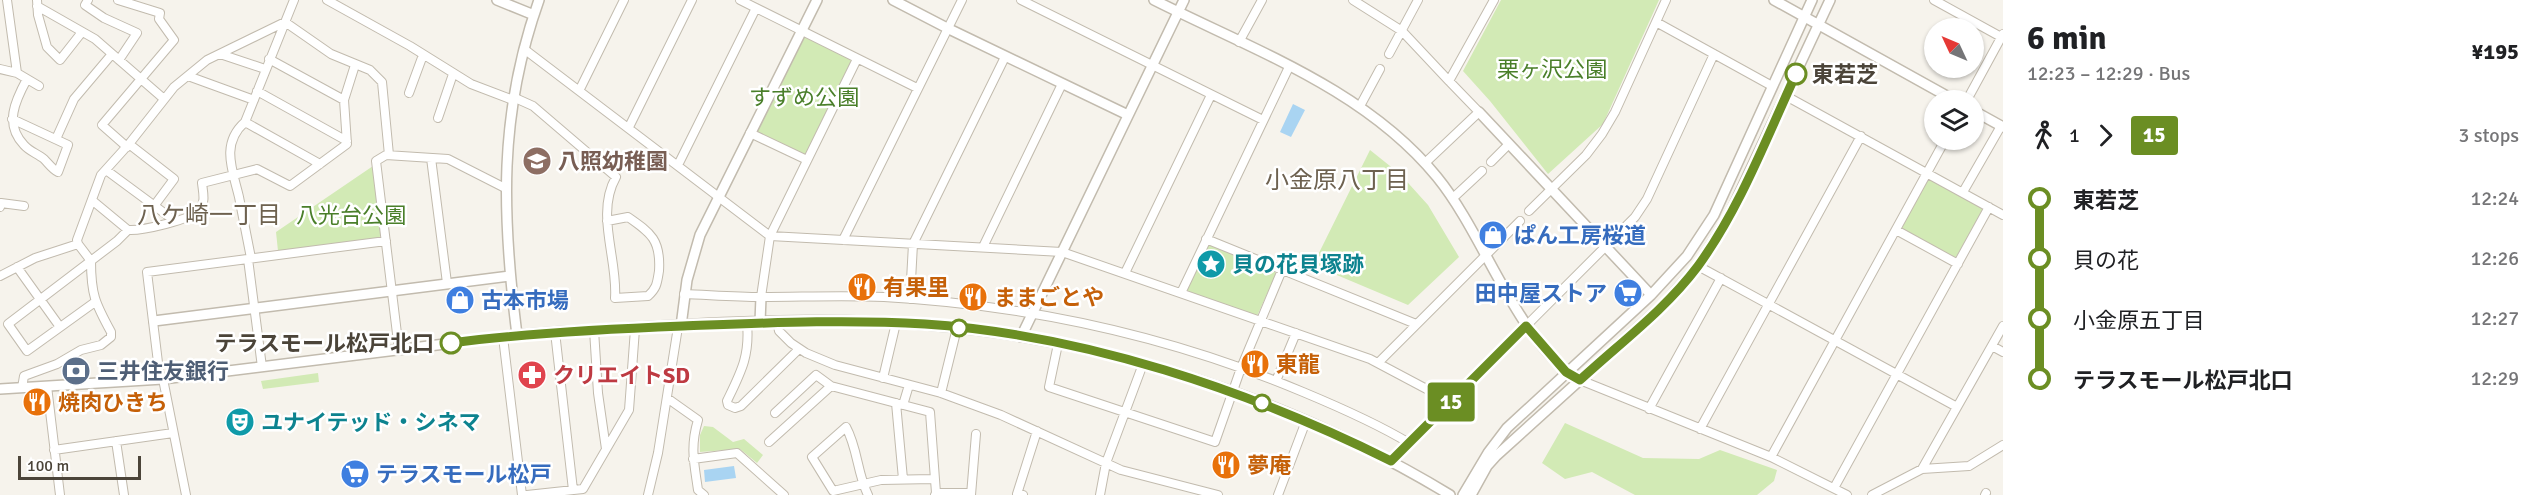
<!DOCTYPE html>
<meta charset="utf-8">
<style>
:root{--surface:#fff;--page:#f2f2f2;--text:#202124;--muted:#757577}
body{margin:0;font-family:Signika,"Noto Sans JP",sans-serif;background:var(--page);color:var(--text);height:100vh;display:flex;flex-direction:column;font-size:22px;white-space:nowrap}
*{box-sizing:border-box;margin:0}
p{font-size:20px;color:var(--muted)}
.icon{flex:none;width:33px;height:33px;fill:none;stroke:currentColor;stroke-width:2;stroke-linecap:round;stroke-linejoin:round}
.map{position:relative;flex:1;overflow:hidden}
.details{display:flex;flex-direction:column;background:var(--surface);width:540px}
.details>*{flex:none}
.badge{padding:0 12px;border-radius:4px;font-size:21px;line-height:39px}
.needle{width:39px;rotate:314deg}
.tools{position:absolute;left:1924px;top:18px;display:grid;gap:12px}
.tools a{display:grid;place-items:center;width:60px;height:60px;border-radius:50%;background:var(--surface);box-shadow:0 2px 4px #0004;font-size:30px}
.scale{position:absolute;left:18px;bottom:15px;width:123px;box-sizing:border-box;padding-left:6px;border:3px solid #4b4439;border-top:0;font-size:16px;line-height:21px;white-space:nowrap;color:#4b4439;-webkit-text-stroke:4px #fff;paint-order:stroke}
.map>.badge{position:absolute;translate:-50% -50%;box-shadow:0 0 0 3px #fff}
.legs{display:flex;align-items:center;gap:9px;height:66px;padding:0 24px;font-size:20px}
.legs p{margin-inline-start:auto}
.overview{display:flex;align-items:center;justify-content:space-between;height:102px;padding:0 24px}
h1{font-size:33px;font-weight:700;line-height:45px}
ul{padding:0 24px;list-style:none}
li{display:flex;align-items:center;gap:21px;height:60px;font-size:22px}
li i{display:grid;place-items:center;width:9px;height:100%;margin:0 8px;background:currentColor}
li i::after{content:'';width:15px;height:15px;margin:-8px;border:4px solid;border-radius:50%;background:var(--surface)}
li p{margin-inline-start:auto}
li:first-child i{background:linear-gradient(#0000 50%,currentColor 0)}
li:last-child i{background:linear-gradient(currentColor 50%,#0000 0)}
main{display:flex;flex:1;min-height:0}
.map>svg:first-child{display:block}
.green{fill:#d2eab5}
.water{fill:#a9d4f2}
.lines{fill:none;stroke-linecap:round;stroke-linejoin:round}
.minor-casing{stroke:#c2bbae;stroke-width:10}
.tertiary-casing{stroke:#c2bbae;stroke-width:12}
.minor{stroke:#fff;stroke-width:8}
.tertiary{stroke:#fff;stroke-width:9}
.line-1-casing{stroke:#fff;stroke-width:14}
.line-1{stroke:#6b8e23;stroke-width:9}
.stop-1-dot{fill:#fff;stroke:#6b8e23;stroke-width:3}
.labels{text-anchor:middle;stroke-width:5;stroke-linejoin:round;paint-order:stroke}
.park-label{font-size:22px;fill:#4a7f2a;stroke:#fff}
.stop-label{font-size:22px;font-weight:bold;fill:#4b4439;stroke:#fff;text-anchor:start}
.education-label{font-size:22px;font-weight:bold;fill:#785e54;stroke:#fff;text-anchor:start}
.shop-label{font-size:22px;font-weight:bold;fill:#366cbe;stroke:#fff;text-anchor:start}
.culture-label{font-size:22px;font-weight:bold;fill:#0d838f;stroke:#fff;text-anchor:start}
.food-label{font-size:22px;font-weight:bold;fill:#c56008;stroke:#fff;text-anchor:start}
.service-label{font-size:22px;font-weight:bold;fill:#4e5e75;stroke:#fff;text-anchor:start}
.health-label{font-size:22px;font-weight:bold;fill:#be3a42;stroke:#fff;text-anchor:start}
.neighbourhood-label{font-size:24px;fill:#6e6250;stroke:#fff}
</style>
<main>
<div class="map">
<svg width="2003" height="495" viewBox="0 0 2003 495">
<rect width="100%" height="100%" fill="#f6f3ec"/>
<path class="green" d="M1501 0H1659L1603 124 1548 174 1490 101 1463 71Z
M805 37 850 59 852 63 807 154 803 156 757 132V130L803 38Z
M1370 150 1400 174 1428 205 1459 257 1408 305 1313 265Z
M373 166 381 235 379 238 278 251 276 232Z
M1930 179 1981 207 1983 211 1956 257 1953 258 1903 230 1901 227 1927 180Z
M1209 245 1275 271 1276 274 1257 316 1188 293 1187 288 1206 246Z
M318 373 319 382 263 389 261 381Z
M1565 423 1643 458 1699 459 1720 450 1777 470 1774 481 1757 495H1635L1592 472 1565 479 1542 463Z
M704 426 713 427 733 442 744 439 763 455 757 463 740 449 700 452V435Z"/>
<path class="water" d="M1293 104 1305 110 1291 137 1280 132Z
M734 466 736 478 705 482 704 470Z"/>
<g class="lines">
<g class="minor-casing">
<path id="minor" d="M7 0 17 73
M37 0 38 15 47 47 60 60 82 32
M88 0 85 5 104 18 137 33 119 60
M118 0 160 13 159 19 174 40 102 125 127 147
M327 0 410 46 471 84 513 100
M740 0 917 88
M1021 0 1263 120
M1353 0 1402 31 1449 81
M1934 0 2003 38
M37 6 95 39 164 99
M1656 22 1772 86
M1239 42 1262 0
M524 49 770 236 1062 252 1370 359 1451 402
M220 54 265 69
M1389 54 1418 0
M269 59 344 100
M0 69 17 73 39 86
M188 76 254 100
M580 89 624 0
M257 91 347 141
M409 93 423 55
M1786 96 2003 215
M513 97 533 106 616 177C595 214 618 259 615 298L648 296C657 288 657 283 659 271 661 240 651 233 628 217L607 221
M1967 100 2003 34
M1360 106 1380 69
M438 118 453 74
M12 119 68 145 58 172C52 169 49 164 44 159 38 154 29 151 24 145 4 124 15 101 27 79
M245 122 320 164
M629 127 692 0
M750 133 807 160
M56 139 74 99 112 54
M129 144 174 179 154 206
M431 158 447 283
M1491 162 1509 144
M1425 163 1479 112 1449 81 1494 0
M678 165 756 8
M106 170 175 221
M1963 192 2001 126
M1453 198 1482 171
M93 201 128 230
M0 207 1 203 24 206
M1529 211 1586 155 1602 134 1615 112 1666 0
M1896 230 1958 264
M1206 239 1416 324
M843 240 962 0
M983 247 1062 84
M251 258C247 238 243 218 239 197 233 171 220 144 245 122L294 0
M248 259 262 367
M1698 266 1957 407
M17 267 60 327
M1125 273 1211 95
M0 276 35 258 78 244 77 240 101 175 129 144 174 87 207 60 285 22 331 54 370 70 382 82 389 155
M1181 293 1289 67
M684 294C710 295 736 297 761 297 802 297 843 295 884 297 1027 305 1170 336 1303 392 1339 407 1376 423 1409 443
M761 297 770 236 857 59
M910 299 913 244 1005 57
M95 302 27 351 8 324 117 241 128 230C141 231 191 220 199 210 206 203 203 192 202 183L257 169 290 186 347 144 344 100 355 65
M777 322 779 331 791 343 806 353 835 365 941 393 1001 415 1121 470 1218 495
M747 323C750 356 741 372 727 401L728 405 735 408 741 406 799 349
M594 330 598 393 606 449
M555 332 573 490
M503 337 522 495
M1058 344 1049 387 1215 442 1241 368 1282 270
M1992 346 2003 352
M399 350 376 161 386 155 448 159 505 188
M1378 363 1520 221
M883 378 896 323
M160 379 147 272 386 241
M163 379 186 495
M1580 380 1771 457 1847 495
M1276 381 1296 333
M47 386 60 495
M22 388 24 376 57 364 81 350 101 345 111 337V332C95 303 91 294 91 261L78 244
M941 393 957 328
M667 398 698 420C690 447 694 462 698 490L704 495
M896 403 903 479
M903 405 909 385
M1649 409 1721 278
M775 413 816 375 831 386 930 412 936 493
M1700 429 1861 136
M116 441 124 495
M769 442 831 386
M54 450 173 433
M1771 457 1945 140
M693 459 737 453 784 495
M1391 461 1635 217 1647 199 1714 54
M1922 469 2003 326
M1834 488 1989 207
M527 495 583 489 629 410 635 329
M648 495 658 453 678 327
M868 495C857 473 858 449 846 427L812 457 833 491 881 480 933 479
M935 495 936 493H971
M971 495 976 434
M1023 495 1017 494 1037 431
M1100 495 1106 463 1143 364
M1278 495 1306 421
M1872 495 1922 469 1969 466 2003 445
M1985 495 1986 493"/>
</g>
<g class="tertiary-casing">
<path id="tertiary" d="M497 0 534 15
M893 0 949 29 1128 115
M1154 0C1253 50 1365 89 1437 177 1486 237 1516 341 1580 380
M1774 0 1954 100
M1974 111 2003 127
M1479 112 1651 295
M154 321 510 276
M760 322 761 297
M681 326 687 280 700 235 817 0
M517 335C502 216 498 115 539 0
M1021 337 1184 0
M0 389 163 379 517 335 555 332C678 326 804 314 928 325 1111 340 1293 400 1450 495
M1463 495 1488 453 1507 428 1651 295 1687 256 1714 215 1812 0
M1471 495 1487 466 1496 456 1663 305 1698 266 1728 218 1830 0"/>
</g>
<use href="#minor" class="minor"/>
<use href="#tertiary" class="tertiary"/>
</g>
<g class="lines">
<g class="line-1-casing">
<path id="line-1" d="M451 343C528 333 605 329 683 326 764 323 844 319 925 324 1086 335 1248 390 1391 461L1526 326 1566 372 1580 380C1620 343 1665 310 1698 266 1740 208 1766 139 1796 74"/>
</g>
<use href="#line-1" class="line-1"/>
</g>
<defs>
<g id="school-disc" transform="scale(1.5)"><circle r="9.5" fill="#8d6e63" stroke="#fff"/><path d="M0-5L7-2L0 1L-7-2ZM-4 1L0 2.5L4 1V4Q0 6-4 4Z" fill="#fff"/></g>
<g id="shop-disc" transform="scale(1.5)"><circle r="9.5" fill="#3f7fe0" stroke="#fff"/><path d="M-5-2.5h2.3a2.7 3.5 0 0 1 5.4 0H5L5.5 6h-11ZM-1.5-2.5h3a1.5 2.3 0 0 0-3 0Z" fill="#fff"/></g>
<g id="sight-disc" transform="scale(1.5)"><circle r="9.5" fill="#0f9aa8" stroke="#fff"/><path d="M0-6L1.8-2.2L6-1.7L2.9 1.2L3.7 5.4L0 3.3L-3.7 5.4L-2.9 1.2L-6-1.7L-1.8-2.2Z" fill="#fff"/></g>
<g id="restaurant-disc" transform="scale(1.5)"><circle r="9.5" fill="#e8710a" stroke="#fff"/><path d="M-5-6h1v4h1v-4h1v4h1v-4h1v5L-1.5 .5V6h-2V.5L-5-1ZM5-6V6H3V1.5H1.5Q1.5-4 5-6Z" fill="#fff"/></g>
<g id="supermarket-disc" transform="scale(1.5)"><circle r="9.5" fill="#3f7fe0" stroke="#fff"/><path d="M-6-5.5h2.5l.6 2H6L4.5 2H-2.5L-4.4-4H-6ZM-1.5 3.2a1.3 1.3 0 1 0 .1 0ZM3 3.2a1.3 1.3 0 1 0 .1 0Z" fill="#fff"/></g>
<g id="bank-disc" transform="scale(1.5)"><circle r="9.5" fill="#5c6f8a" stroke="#fff"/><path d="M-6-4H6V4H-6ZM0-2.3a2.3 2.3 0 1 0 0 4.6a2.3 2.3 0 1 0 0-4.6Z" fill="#fff"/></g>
<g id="pharmacy-disc" transform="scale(1.5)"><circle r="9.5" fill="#e0444e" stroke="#fff"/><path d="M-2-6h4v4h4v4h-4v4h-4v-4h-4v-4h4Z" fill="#fff"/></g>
<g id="theatre-disc" transform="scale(1.5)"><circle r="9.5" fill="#0f9aa8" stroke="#fff"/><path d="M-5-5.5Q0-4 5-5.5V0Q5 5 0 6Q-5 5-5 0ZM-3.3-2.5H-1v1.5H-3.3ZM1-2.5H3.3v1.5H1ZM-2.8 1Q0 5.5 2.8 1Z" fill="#fff"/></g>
</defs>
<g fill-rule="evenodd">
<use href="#school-disc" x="537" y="161"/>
<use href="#shop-disc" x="1493" y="235"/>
<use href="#sight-disc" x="1211" y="264"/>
<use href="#restaurant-disc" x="862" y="287"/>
<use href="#supermarket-disc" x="1628" y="293"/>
<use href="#restaurant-disc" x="973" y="297"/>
<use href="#shop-disc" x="460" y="300"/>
<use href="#restaurant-disc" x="1255" y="364"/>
<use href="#bank-disc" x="76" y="371"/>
<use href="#pharmacy-disc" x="532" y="375"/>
<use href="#restaurant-disc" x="37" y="402"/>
<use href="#theatre-disc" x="240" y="422"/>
<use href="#restaurant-disc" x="1226" y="465"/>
<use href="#supermarket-disc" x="355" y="474"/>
</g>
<g class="stop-1-dot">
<circle cx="1796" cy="74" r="10"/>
<circle cx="959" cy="328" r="8"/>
<circle cx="451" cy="343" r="10"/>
<circle cx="1262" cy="403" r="8"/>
</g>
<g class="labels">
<g class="park-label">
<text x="1552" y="77">栗ヶ沢公園</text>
<text x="804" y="105">すずめ公園</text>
<text x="351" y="223">八光台公園</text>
</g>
<g class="stop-label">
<text x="1812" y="82">東若芝</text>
<text x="434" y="351" text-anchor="end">テラスモール松戸北口</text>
</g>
<g class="education-label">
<text x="558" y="169">八照幼稚園</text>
</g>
<g class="shop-label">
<text x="1514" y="243">ぱん工房桜道</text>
<text x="1607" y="301" text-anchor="end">田中屋ストア</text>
<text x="481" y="308">古本市場</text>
<text x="376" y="482">テラスモール松戸</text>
</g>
<g class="culture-label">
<text x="1232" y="272">貝の花貝塚跡</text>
<text x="261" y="430">ユナイテッド・シネマ</text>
</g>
<g class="food-label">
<text x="883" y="295">有果里</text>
<text x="994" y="305">ままごとや</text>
<text x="1276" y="372">東龍</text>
<text x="58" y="410">焼肉ひきち</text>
<text x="1247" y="473">夢庵</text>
</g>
<g class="service-label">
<text x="97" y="379">三井住友銀行</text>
</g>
<g class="health-label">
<text x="553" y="383">クリエイトSD</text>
</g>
<g class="neighbourhood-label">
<text x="1337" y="188">小金原八丁目</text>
<text x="209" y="223">八ケ崎一丁目</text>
</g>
</g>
</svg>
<div class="tools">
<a><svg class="needle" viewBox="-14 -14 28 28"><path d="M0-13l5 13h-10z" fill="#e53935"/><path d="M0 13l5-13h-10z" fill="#757577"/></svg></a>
<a><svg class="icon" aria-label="layers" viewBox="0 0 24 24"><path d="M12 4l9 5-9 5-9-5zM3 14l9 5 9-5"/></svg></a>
</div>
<div class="scale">100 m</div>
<b class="badge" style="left:1451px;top:402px;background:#6b8e23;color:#fff">15</b>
</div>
<section class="details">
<div class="overview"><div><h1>6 min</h1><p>12:23 – 12:29 · Bus</p></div><b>¥195</b></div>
<div class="legs"><svg class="icon" aria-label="walk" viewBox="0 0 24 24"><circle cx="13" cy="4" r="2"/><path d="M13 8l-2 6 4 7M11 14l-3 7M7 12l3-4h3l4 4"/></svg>1<svg class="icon" aria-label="forward" viewBox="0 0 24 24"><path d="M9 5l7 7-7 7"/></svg><b class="badge" style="background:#6b8e23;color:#fff">15</b><p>3 stops</p></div>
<ul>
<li><i style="color:#6b8e23"></i><b>東若芝</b><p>12:24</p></li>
<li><i style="color:#6b8e23"></i><span>貝の花</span><p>12:26</p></li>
<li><i style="color:#6b8e23"></i><span>小金原五丁目</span><p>12:27</p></li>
<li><i style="color:#6b8e23"></i><b>テラスモール松戸北口</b><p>12:29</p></li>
</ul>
</section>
</main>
